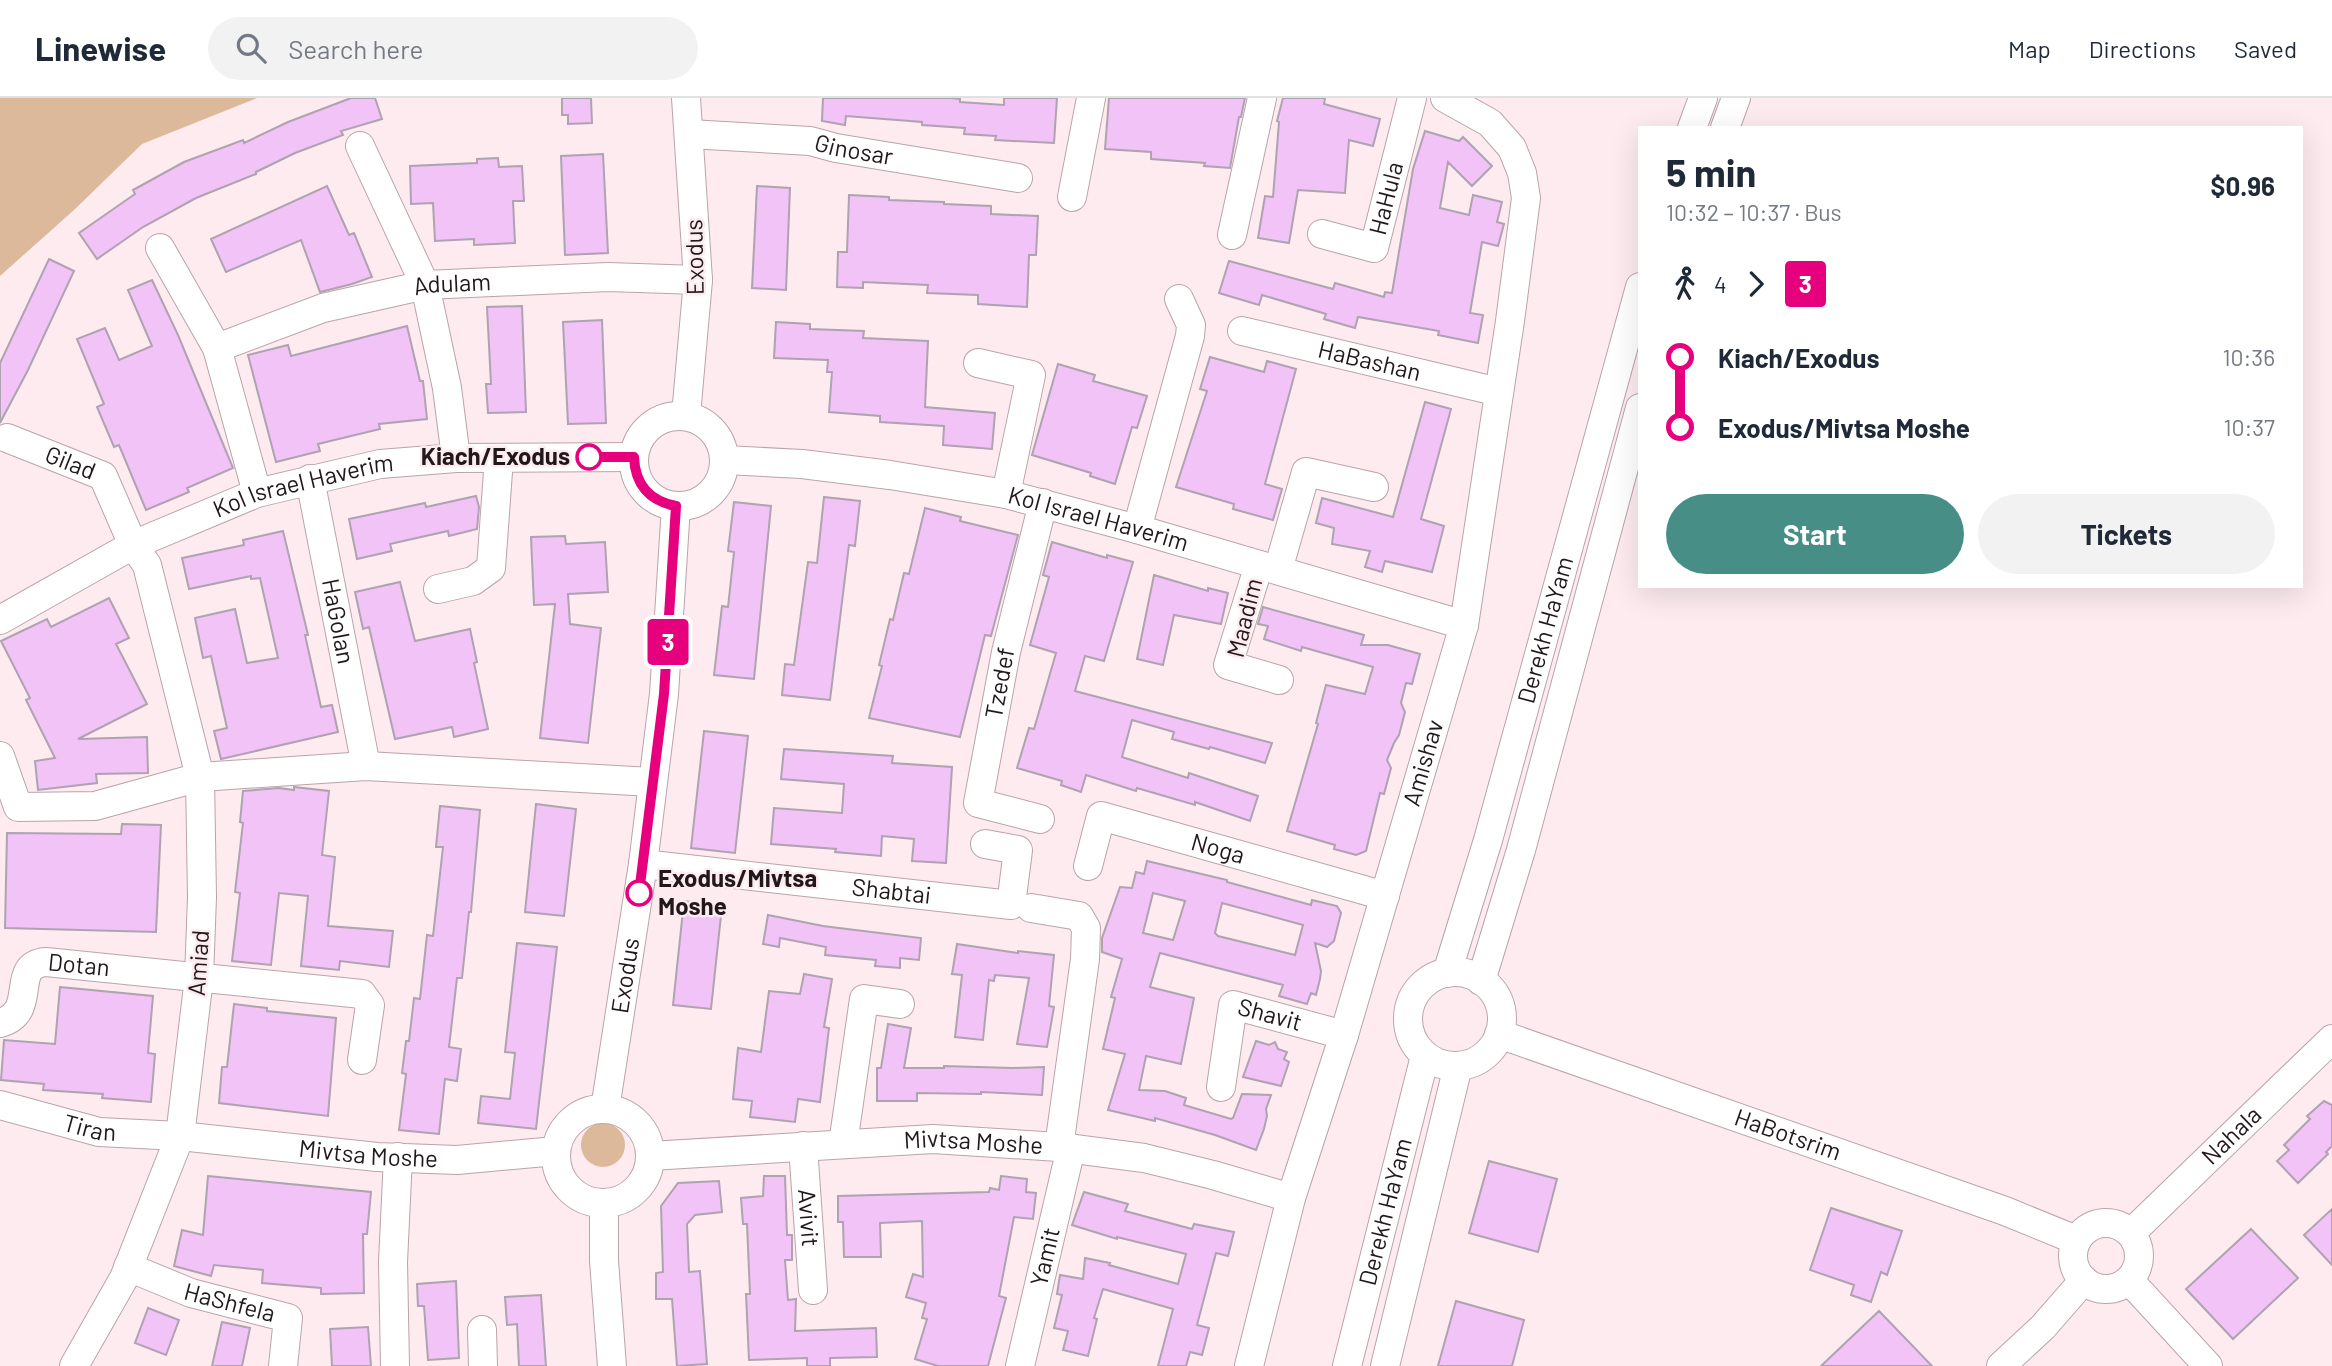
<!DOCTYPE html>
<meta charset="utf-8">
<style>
:root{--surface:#fff;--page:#f2f2f3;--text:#1f2937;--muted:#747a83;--line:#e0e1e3;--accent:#478e87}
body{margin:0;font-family:Barlow,sans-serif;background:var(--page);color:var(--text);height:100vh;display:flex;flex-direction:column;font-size:26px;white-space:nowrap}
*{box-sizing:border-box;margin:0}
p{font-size:23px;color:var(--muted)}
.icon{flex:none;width:38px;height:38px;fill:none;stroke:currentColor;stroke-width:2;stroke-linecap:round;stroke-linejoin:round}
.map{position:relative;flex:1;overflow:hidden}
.details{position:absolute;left:1638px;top:28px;width:665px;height:462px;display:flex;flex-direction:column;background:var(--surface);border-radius:0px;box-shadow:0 7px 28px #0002}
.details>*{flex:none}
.badge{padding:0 14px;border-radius:5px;font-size:24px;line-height:46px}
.map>.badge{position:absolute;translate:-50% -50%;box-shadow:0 0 0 4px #fff}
.legs{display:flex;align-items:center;gap:10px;height:77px;padding:0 28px;font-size:23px}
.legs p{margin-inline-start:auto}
.overview{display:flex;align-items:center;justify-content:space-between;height:119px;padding:0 28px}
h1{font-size:38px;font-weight:700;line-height:52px}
.primary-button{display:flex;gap:14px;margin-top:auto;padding:14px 28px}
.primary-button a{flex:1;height:80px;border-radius:42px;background:var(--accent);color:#fff;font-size:28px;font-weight:700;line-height:80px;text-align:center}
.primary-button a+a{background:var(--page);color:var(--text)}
ul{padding:0 28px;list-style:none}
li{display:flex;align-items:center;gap:24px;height:70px;font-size:26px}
li i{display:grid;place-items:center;width:10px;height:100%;margin:0 9px;background:currentColor}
li i::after{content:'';width:18px;height:18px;margin:-9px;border:5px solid;border-radius:50%;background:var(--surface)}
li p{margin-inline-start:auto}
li:first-child i{background:linear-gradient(#0000 50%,currentColor 0)}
li:last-child i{background:linear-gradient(currentColor 50%,#0000 0)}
header{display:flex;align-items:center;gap:42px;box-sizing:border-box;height:98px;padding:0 35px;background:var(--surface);border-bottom:2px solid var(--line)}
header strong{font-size:33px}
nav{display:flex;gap:38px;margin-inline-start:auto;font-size:24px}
.search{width:490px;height:63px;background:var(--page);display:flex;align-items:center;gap:18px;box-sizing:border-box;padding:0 24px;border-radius:38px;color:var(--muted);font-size:26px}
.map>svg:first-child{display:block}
.green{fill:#dcb99a}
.building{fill:#f1c3f7;stroke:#afa2b1;stroke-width:2;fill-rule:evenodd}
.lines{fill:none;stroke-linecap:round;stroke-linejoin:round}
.minor-casing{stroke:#b9a4aa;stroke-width:30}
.minor{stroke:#fff;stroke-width:28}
.line-1-casing{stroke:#fff;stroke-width:16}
.line-1{stroke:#e6007e;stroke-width:10}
.stop-1-dot{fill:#fff;stroke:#e6007e;stroke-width:3.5}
.labels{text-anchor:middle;stroke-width:5;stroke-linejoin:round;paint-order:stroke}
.street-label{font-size:24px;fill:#20181a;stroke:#fdebf0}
.stop-label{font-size:24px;font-weight:bold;fill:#20181a;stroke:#fdebf0;text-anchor:end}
</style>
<header>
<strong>Linewise</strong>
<div class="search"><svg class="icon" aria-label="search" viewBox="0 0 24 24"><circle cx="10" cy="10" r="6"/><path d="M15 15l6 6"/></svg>Search here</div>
<nav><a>Map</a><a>Directions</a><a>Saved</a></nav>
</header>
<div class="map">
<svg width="2332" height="1268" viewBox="0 0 2332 1268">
<rect width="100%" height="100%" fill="#fdebf0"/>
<path class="green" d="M0 0H257L142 46 74 112 0 178Z
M581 1047a22 22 0 1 1 44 0a22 22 0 1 1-44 0Z"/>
<path class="building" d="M351 0H375L382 21 341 33 343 37 295 55 256 74V76L196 100 143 129 97 161 79 135 135 96 133 92 184 64 243 42 244 45 288 24Z
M562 0H591L592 25 568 26V17H562Z
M823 0H952L960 1V4L1004 7V0H1057L1054 45 995 42 996 38 964 36 965 30 922 27V24L846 18 845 27 822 23Z
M1109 0H1245L1241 19H1239L1230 70 1204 68 1205 65 1151 61V54L1105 51Z
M1283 0H1325L1324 6 1380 21 1373 48 1349 42 1345 95 1298 92 1289 145 1258 140 1265 98 1273 99 1279 24 1277 23Z
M1425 33 1459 43 1463 39 1492 68 1472 88 1448 64 1440 110 1469 117 1473 97 1502 104 1497 124 1504 126 1498 148 1482 144 1470 215 1483 217 1478 245 1438 237 1439 233 1358 219 1355 230 1324 221 1326 216 1262 197 1259 207 1219 195 1229 163 1333 191 1335 185 1384 199 1385 194 1392 195 1413 71Z
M603 56 608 155 565 157 561 58Z
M498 60 499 69 522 68 524 103H513L515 145 474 147V141L435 143 433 105 411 106 410 68 477 65V61Z
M327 88 349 137 354 135 372 179 352 186 320 194 301 142 226 174 211 141Z
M757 88 790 90 786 192 752 190Z
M849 97 889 99V102L944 104V106L991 108V116L1038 118 1036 157H1029L1027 209 978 206V197L927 195 928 187 863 184V190L837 189 838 154H847Z
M49 161 74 173 28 272 0 325V265Z
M152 182 178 237 233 370 187 390 189 394 146 412 119 347 114 349 97 309 104 306 77 241 105 230 119 262 152 248 128 192Z
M522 208 526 314 488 315 486 286H491L487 209Z
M602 222 606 325 568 326 563 224Z
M776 224 810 226V231L864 233 863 240 928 243 925 309 995 315 992 351 943 347 944 328 880 324V318L829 314 832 274H827L828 262 774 260Z
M407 228 420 283H423L427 321 379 326 380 331 318 346 320 353 276 364 248 257 288 247 291 258Z
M1210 259 1264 274 1267 263 1296 271 1265 386 1282 391 1273 422 1233 411 1234 406 1176 389 1207 293 1200 291Z
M1058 266 1095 277 1093 283 1147 298 1137 330 1132 329 1115 386 1090 378 1091 375 1032 357Z
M1425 304 1451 311 1421 421 1444 428 1432 474 1385 463 1382 474 1365 469 1370 453 1332 446 1334 430 1316 425 1322 400 1393 419Z
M476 398 479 409 477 431 449 438 448 433 390 446 392 453 357 461 349 421 425 405 426 409Z
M824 399 860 403 855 448 849 447 830 602 782 597 785 566 794 567 808 464 817 465Z
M734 404 771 408 754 581 714 577 722 508 728 509 734 454 728 453Z
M925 410 961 419 960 423 1018 437 991 538 985 537 960 639 869 620 882 568 879 567 890 521 893 522 904 475 909 476Z
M283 433 308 537H305L321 609 332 607 338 634 221 661 214 633 227 630 211 558 203 560 195 520 235 511 247 565 278 560 260 480 251 481V478L189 491 182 460 244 447 243 442Z
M565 438 566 446 605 444 608 494 568 496 570 526 601 530 588 645 540 640 555 506 534 507 531 439Z
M1052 444 1107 460V457L1133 464 1104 563 1085 558 1075 593 1272 645 1265 665 1210 649 1209 651 1172 641 1174 634 1132 622 1122 659 1188 680 1189 675 1258 698 1250 723 1195 704V707L1137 690 1136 693 1086 677 1081 694 1061 687 1062 683 1017 670 1029 630 1034 631 1056 555 1030 547 1049 479 1043 477Z
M1154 477 1208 493V490L1228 495 1221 526 1174 517 1163 567 1137 561Z
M400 484 415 543 470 531 477 564 474 565 488 631 454 639 452 629 395 641 369 529 363 531 355 494Z
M109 500 129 540 116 546 147 606 78 641 147 639 148 675 96 676 97 685 38 692 35 663 55 660 26 602 30 600 1 543 47 521 51 529Z
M1263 509 1364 537 1361 547H1388L1420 556 1412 586 1406 585 1401 605 1405 614 1399 637 1394 645 1387 662 1391 670 1384 696 1380 695 1366 753 1356 757 1334 751 1335 747 1287 733 1318 626 1316 625 1326 587 1365 596 1373 569 1302 549 1301 553 1264 541 1268 528 1258 526Z
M704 633 748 638 735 755 691 750Z
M784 651 893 658 892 665 952 669 946 765 912 763 914 741 882 738 881 758 835 754 836 751 771 746 774 710 842 715 844 686 781 681Z
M294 689 329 693 322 757 335 759 328 828 393 833 389 869 340 863 339 872 301 868 308 798 279 795 271 867 232 863 240 795 235 794 243 725 240 724 243 693 279 690 294 692Z
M536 706 576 711 564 818 525 814Z
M440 708 480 712 471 814H469L462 880H457L449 949 461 951 457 983 445 981 439 1036 399 1032 406 976 402 975 406 943H409L414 900 420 901 427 837 433 838 443 749H436Z
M122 726 161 727 156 834 5 830 7 735 121 736Z
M1147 763 1227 782V784L1311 807 1312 802 1337 808 1341 815 1334 843 1327 849 1315 845 1321 873 1320 881 1316 897 1311 895 1307 906 1279 898 1283 887 1160 855 1159 858 1150 889 1194 900 1181 966 1146 958 1139 992 1165 993 1186 1000 1184 1007 1231 1021 1233 1020 1242 996 1271 997 1266 1011 1267 1018 1264 1031 1256 1052 1215 1037 1155 1020V1023L1108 1012 1125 956 1103 951 1115 900 1111 899 1122 861 1102 854V840L1120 789 1132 790 1136 774 1144 776ZM1153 795 1185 803 1173 842 1143 835ZM1222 805 1303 827 1295 857 1218 838 1215 835Z
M684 803 722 808 711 911 673 907Z
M768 817 823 828 921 840 919 862 900 860V870L875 868 876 862 825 857 826 849 780 840 779 849 763 846Z
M517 845 557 849 536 1031 478 1025 481 998 510 1001 515 955 505 954Z
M957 846 1018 855V853L1054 857 1049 908 1054 909 1047 949 1017 946 1029 880 995 877 994 883 989 882 983 942 955 939 962 877 952 876Z
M804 876 832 881 824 929 829 930 820 1004 798 1001 795 1024 750 1019 752 1003 733 1001 738 950 761 954 769 893 800 896Z
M60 889 153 898 148 955 155 956 151 1004 102 1000 103 996 43 992 44 986 1 982 4 942 55 946Z
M234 906 267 910V913L336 920 328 1018 219 1005 222 969H227Z
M888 926 911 930 904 970H944V968L1013 970 1044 969 1042 997 981 994V996L917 995V1003H877V970H881Z
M1256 943 1269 947 1275 944 1278 951 1287 954 1284 961 1289 964 1281 988 1243 979Z
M2324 1003 2332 1007V1048L2326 1054 2328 1056 2298 1085 2277 1063 2289 1052 2284 1047 2310 1021 2307 1018Z
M1489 1063 1557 1081 1538 1154 1469 1135Z
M208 1078 371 1094 367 1136H363L364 1195 321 1196V1190L262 1185 263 1172 214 1167 211 1178 174 1168 182 1132 203 1137Z
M764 1078H785L787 1137H792V1162H785L788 1202 796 1201 795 1233 876 1230 877 1259 830 1260V1268H807V1260L749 1262 746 1196H750L747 1126H743L741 1100 763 1098Z
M1001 1078 1027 1081 1026 1094 1036 1095 1033 1121 1014 1119 999 1198 1006 1200 988 1268H938L915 1261 927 1221 922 1220 926 1205 906 1199 913 1176 923 1179 922 1123 880 1125 881 1159H844L843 1124H838V1098L989 1094 990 1090 999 1092Z
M719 1083 722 1114 695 1117 687 1126 689 1174 700 1173 707 1266 677 1268 672 1201H656V1175L663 1174 661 1108 678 1085Z
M1084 1094 1128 1106 1125 1113 1192 1131 1194 1126 1234 1134 1228 1158 1216 1155 1197 1227 1209 1230 1202 1257 1190 1254 1186 1268H1158L1173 1211 1103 1191 1094 1220 1097 1221 1088 1258 1063 1252 1068 1233 1054 1230 1062 1197 1057 1196 1060 1177 1083 1181 1085 1160 1110 1165 1109 1167 1178 1186 1186 1156 1117 1139V1141L1072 1127Z
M1831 1110 1902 1133 1887 1177 1881 1174 1871 1204 1851 1197 1854 1187 1810 1172Z
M2332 1111V1167L2304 1137Z
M2251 1131 2298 1180 2233 1241 2186 1191Z
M456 1183 459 1260 428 1262 424 1208H418L417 1186Z
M541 1197 546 1268H519L517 1226 507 1227 505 1199Z
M1456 1203 1524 1222 1512 1268H1438Z
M148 1210 179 1222 166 1257 135 1245Z
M1879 1213 1932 1268H1821Z
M222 1224 250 1230 242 1268H212Z
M368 1229 371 1268H332L330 1231Z"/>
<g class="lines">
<g class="minor-casing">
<g id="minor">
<path d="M1692 30 1703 0"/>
<path d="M1725 30 1736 0"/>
<path id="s1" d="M689 36 810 43 836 50 1018 80"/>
<path d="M360 48 425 187 447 290 456 360"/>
<path d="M1072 99 1091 0"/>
<path id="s2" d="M1322 136 1374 150 1412 0"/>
<path d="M1232 137 1262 0"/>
<path d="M160 150 217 250 257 395"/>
<path id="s3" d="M1242 233 1499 294"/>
<path id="s4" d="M217 250 323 210 425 187 608 179 698 182"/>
<path d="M978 265 1031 277 1006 396"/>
<path d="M686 317 698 182 686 0"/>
<circle cx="679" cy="363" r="45"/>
<path id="s5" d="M7 340 103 378 133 447 147 467 200 679 202 799 199 880 180 1038 124 1180 74 1268"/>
<path id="s6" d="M726 362 802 366 890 377 1006 396 1137 431 1464 527"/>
<path id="s7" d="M310 381 366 668"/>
<path d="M1137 431 1190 238 1191 227 1179 201"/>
<path d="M1259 467 1228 567 1279 582"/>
<path d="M1278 472 1306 374 1374 389"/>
<path d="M438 491 473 483 491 470 499 360"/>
<path id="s8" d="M0 522 133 447 257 395 380 366 456 360 634 359"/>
<path d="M0 658 18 709 95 708 200 679 366 668 652 684"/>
<path id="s9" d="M1040 721 978 705 1006 554 1043 405"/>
<path id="s10" d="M643 766 1011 807 1018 752 985 746"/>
<path id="s11" d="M1088 768 1101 718 1385 798"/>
<path d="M1031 810 1079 818 1086 830 1085 861 1059 1049"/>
<circle cx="1455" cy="921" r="47"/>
<path id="s12" d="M1447 875 1488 742 1640 189"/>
<path d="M1481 883 1521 752 1640 310"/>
<path id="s13" d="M0 925C40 914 8 867 46 864L362 896 370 907 362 962"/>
<path id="s14" d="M1499 936 2005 1113 2076 1142"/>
<path id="s15" d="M1221 989 1233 907 1344 937"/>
<path id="s16" d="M0 1007 99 1034 180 1038 377 1059 457 1062 556 1053"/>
<path id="s17" d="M605 1011 643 766 664 596 676 408"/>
<circle cx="603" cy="1058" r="47"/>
<path d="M843 1046 864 901 900 906"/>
<path id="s18" d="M803 1048 813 1192"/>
<path id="s19" d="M650 1058 933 1041 1059 1049 1144 1060 1213 1077 1291 1100"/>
<path d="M604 1105V1163L612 1268"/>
<circle cx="2106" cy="1158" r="33"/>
<path id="s20" d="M2131 1135 2332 941"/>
<path id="s21" d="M128 1169 191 1195 288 1220 283 1268"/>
<path d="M2129 1182 2208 1268"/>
<path d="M482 1232 483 1268"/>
<path d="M395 1268 393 1164 398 1059"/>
<path id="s22" d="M1020 1268 1071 1050"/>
<path id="s23" d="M1249 1268 1291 1100 1344 937 1464 527 1510 223 1526 100 1522 75 1512 50 1490 25 1445 0"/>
<path id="s24" d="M1347 1268 1425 958"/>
<path d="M1385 1268 1458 968"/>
<path d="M2001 1268 2043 1229 2084 1182"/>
</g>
</g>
<use href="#minor" class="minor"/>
</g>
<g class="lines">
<g class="line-1-casing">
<path id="line-1" d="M589 359H634C635 386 649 403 676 408L664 596 639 795"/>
</g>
<use href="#line-1" class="line-1"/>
</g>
<g class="stop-1-dot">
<circle cx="589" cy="359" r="12"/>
<circle cx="639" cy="795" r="12"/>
</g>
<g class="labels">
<g class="street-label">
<text dy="8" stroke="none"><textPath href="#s1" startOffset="166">Ginosar</textPath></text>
<text dy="8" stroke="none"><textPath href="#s2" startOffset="105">HaHula</textPath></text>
<text transform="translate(695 159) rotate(-91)" y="8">Exodus</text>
<text dy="8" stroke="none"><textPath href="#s4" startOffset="245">Adulam</textPath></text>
<text dy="8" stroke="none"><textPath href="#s3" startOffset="131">HaBashan</textPath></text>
<text dy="8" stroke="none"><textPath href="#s5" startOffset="68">Gilad</textPath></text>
<text dy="8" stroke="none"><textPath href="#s8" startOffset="334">Kol Israel Haverim</textPath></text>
<text dy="8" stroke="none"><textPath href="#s6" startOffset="378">Kol Israel Haverim</textPath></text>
<text transform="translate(1245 520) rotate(-76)" y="8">Maadim</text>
<text dy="8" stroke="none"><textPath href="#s7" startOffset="145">HaGolan</textPath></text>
<text dy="8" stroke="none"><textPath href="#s12" startOffset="357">Derekh HaYam</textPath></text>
<text dy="8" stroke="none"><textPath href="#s9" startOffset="186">Tzedef</textPath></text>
<text dy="8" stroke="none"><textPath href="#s23" startOffset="628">Amishav</textPath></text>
<text dy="8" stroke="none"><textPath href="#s11" startOffset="173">Noga</textPath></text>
<text dy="8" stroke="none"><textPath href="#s10" startOffset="250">Shabtai</textPath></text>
<text transform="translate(199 865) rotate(-86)" y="8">Amiad</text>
<text dy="8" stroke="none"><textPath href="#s13" startOffset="117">Dotan</textPath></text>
<text dy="8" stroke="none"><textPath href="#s17" startOffset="135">Exodus</textPath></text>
<text dy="8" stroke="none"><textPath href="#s15" startOffset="121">Shavit</textPath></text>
<text dy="8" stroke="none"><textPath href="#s16" startOffset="93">Tiran</textPath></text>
<text dy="8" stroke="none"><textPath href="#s14" startOffset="306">HaBotsrim</textPath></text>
<text dy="8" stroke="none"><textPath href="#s20" startOffset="140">Nahala</textPath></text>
<text dy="8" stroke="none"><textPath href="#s19" startOffset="324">Mivtsa Moshe</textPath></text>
<text dy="8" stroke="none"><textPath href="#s16" startOffset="373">Mivtsa Moshe</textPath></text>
<text dy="8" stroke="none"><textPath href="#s24" startOffset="159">Derekh HaYam</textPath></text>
<text dy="8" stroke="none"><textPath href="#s18" startOffset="72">Avivit</textPath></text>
<text dy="8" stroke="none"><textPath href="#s22" startOffset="112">Yamit</textPath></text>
<text dy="8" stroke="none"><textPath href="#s21" startOffset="108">HaShfela</textPath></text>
</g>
<g class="stop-label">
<text x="570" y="367">Kiach/Exodus</text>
<text x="658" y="789" text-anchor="start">Exodus/Mivtsa<tspan x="658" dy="28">Moshe</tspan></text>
</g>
</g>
</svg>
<b class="badge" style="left:668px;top:544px;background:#e6007e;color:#fff">3</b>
<section class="details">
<div class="overview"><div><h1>5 min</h1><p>10:32 – 10:37 · Bus</p></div><b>$0.96</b></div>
<div class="legs"><svg class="icon" aria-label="walk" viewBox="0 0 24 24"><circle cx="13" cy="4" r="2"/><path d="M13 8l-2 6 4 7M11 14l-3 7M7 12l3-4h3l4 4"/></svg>4<svg class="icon" aria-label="forward" viewBox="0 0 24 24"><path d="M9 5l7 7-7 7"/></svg><b class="badge" style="background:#e6007e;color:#fff">3</b></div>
<ul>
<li><i style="color:#e6007e"></i><b>Kiach/Exodus</b><p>10:36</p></li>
<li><i style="color:#e6007e"></i><b>Exodus/Mivtsa Moshe</b><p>10:37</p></li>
</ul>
<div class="primary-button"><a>Start</a><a>Tickets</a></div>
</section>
</div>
